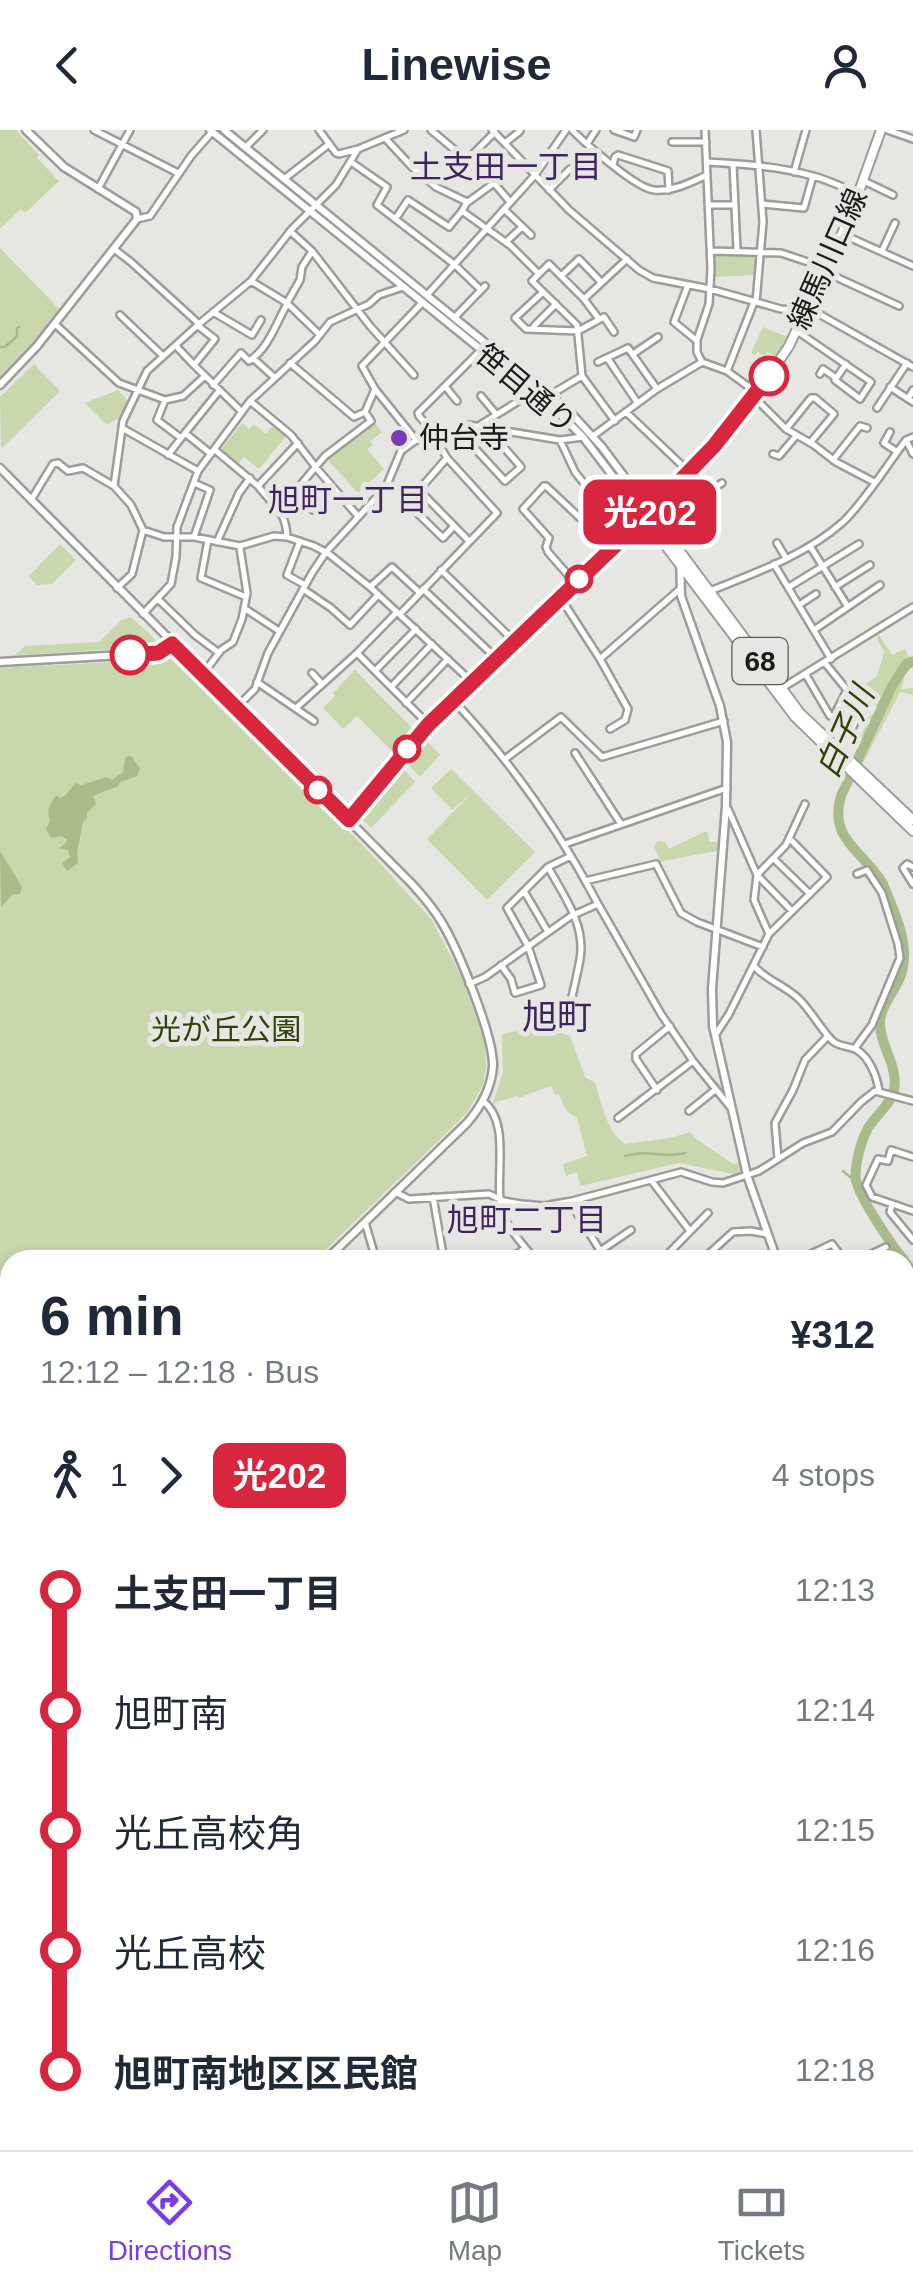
<!DOCTYPE html>
<meta charset="utf-8">
<style>
:root{--surface:#fff;--page:#f6f6f7;--text:#1f2937;--muted:#747a83;--line:#e0e1e3;--accent:#7c3aed}
body{margin:0;font-family:Arial,"Noto Sans JP",sans-serif;background:var(--page);color:var(--text);height:100vh;display:flex;flex-direction:column;font-size:38px;white-space:nowrap}
*{box-sizing:border-box;margin:0}
p{font-size:32px;color:var(--muted)}
.icon{flex:none;width:55px;height:55px;fill:none;stroke:currentColor;stroke-width:2;stroke-linecap:round;stroke-linejoin:round}
.map{position:relative;flex:1;overflow:hidden}
.sheet{position:absolute;left:0px;top:1120px;width:915px;height:900px;display:flex;flex-direction:column;background:var(--surface);border-radius:30px 30px 0 0;box-shadow:0 5px 15px #0003}
.sheet>*{flex:none}
.badge{padding:0 20px;border-radius:15px;font-size:35px;line-height:65px}
.map>.badge{position:absolute;translate:-50% -50%;box-shadow:0 0 0 5px #fff}
.legs{display:flex;align-items:center;gap:15px;height:110px;padding:0 40px;font-size:32px}
.legs p{margin-inline-start:auto}
.headline{display:flex;align-items:center;justify-content:space-between;height:170px;padding:0 40px}
h1{font-size:55px;font-weight:700;line-height:75px}
ul{padding:0 40px;list-style:none}
li{display:flex;align-items:center;gap:35px;height:120px;font-size:38px}
li i{display:grid;place-items:center;width:15px;height:100%;margin:0 12px;background:currentColor}
li i::after{content:'';width:25px;height:25px;margin:-12px;border:8px solid;border-radius:50%;background:var(--surface)}
li p{margin-inline-start:auto}
li:first-child i{background:linear-gradient(#0000 50%,currentColor 0)}
li:last-child i{background:linear-gradient(currentColor 50%,#0000 0)}
header{display:flex;justify-content:space-between;align-items:center;height:130px;padding:0 40px;background:var(--surface);font-size:45px;font-weight:700}
.menu{display:flex;justify-content:space-around;align-items:center;height:140px;border-top:2px solid var(--line);background:var(--surface);font-size:28px;color:var(--muted)}
.menu a{display:grid;justify-items:center;gap:5px}
.menu .current{color:var(--accent)}
.map>svg:first-child{display:block}
.green{fill:#c8d8ac}
.water{fill:#aabb8b}
.lines{fill:none;stroke-linecap:round;stroke-linejoin:round}
.stream{stroke:#aabb8b;stroke-width:2.5}
.river{stroke:#aabb8b;stroke-width:10}
.street-casing{stroke:#9c9d9a;stroke-width:10}
.secondary-casing{stroke:#9c9d9a;stroke-width:11}
.primary-casing{stroke:#9c9d9a;stroke-width:12}
.highway-casing{stroke:#9c9d9a;stroke-width:14}
.street{stroke:#fff;stroke-width:5}
.secondary{stroke:#fff;stroke-width:6}
.primary{stroke:#fff;stroke-width:8}
.highway{stroke:#fff;stroke-width:9}
.rail-casing{stroke:#696a67;stroke-width:6}
.rail{stroke:#e6e7e3;stroke-width:2.5;stroke-dasharray:8;stroke-linecap:butt}
.line-1-casing{stroke:#fff;stroke-width:22}
.line-1{stroke:#d7263d;stroke-width:15}
.stop-1-dot{fill:#fff;stroke:#d7263d;stroke-width:5}
.poi-dot{fill:#793db3;stroke:#e6e7e3;stroke-width:4}
.labels{text-anchor:middle;stroke-width:10;stroke-linejoin:round;paint-order:stroke}
.shield{fill:#e6e7e3;stroke:#585956;stroke-width:2.5}
.shield-label{font-size:28px;font-weight:bold;fill:#1b1c1a}
.street-label{font-size:30px;fill:#1b1c1a;stroke:#e6e7e3}
.poi-label{font-size:30px;fill:#1b1c1a;stroke:#e6e7e3;text-anchor:start}
.park-label{font-size:30px;fill:#33420a;stroke:#e6e7e3}
.neighbourhood-label{font-size:32px;fill:#40245e;stroke:#e6e7e3}
.water-label{font-size:32px;font-style:italic;fill:#32410a;stroke:#e6e7e3}
.quarter-label{font-size:35px;fill:#40245e;stroke:#e6e7e3}
</style>
<header><svg class="icon" aria-label="back" viewBox="0 0 24 24"><path d="M15 5l-7 7 7 7"/></svg>Linewise<svg class="icon" aria-label="person" viewBox="0 0 24 24"><circle cx="12" cy="8" r="4"/><path d="M4 21q1-7 8-7t8 7"/></svg></header>
<div class="map">
<svg width="913" height="2020" viewBox="0 0 913 2020">
<rect width="100%" height="100%" fill="#e6e7e3"/>
<path class="green" d="M0 0H16L39 25 37 28 59 51 25 83 21 79 0 99Z
M0 118 60 180 17 233 0 249Z
M715 122 756 123 758 126 756 145 713 147V125Z
M763 197 788 207 776 227 768 222 765 226 758 222 755 225 751 223Z
M34 234 60 261 1 319 0 267Z
M118 260 130 273 125 284 107 295 85 273Z
M242 293 249 299 254 294 266 304 273 296 286 306 259 339 244 327 237 335 220 321Z
M375 293 382 302 370 311 373 315 367 319 384 339 358 363 326 328Z
M60 414 76 430 52 454 37 455 29 446Z
M131 487 156 510 153 517 15 525 25 516 99 512 122 490Z
M879 505 892 525 905 519 908 527 913 526V537L905 544 901 559 913 558V565L900 562 862 635 854 626 864 599 870 592 869 587 874 584 878 577 854 562 877 546 884 522 877 508Z
M171 529 360 712 431 789 462 847 485 911 486 936 483 955 467 983 315 1130H10V1428L6 1432 0 1431V538Z
M355 540 416 602 397 626 357 586 343 599 323 578 335 566 333 563Z
M423 607 440 625 420 647 404 630Z
M400 635 415 652 371 698 361 688 360 684Z
M451 639 535 722 487 770 427 709 472 663 452 680 431 658Z
M704 702H708L709 712H718L717 721 658 732 659 728 654 717 658 711 665 712 669 719Z
M518 901H556L570 906 585 947 595 953C602 975 606 1000 625 1014L670 1008 690 1002 696 1009 733 1034 740 1033 742 1042 738 1045 679 1033 580 1056 577 1043 569 1044 566 1047 563 1034 587 1026 577 988 566 980 559 964 555 965 551 956 518 968 517 966 493 973 503 942 502 904Z
M10 1452V1557L0 1501V1464Z
M734 2010H784L800 2020H730L728 2019Z"/>
<path class="water" d="M127 626H131L140 638 137 646 120 652 118 656 93 666 96 674 87 683V688L83 692 77 723 78 733 67 741 62 733 70 727 68 720 59 718 66 713 67 709 61 706 51 708 46 699 50 691C46 680 50 675 56 665L60 668 66 665 75 653 82 655 106 647 112 650 123 642 125 628Z
M0 721 22 757 20 764H13L1 777Z"/>
<g class="lines">
<path class="stream" d="M0 217H5L17 206V198L19 197
M642 1023C656 1024 671 1027 685 1023
M625 1026 642 1023
M843 1041 856 1052"/>
<path class="river" d="M904 1130C892 1116 859 1067 856 1050 854 1036 861 1011 868 998 876 985 891 974 894 960 899 937 879 914 880 892 881 876 893 863 899 850 913 819 895 784 883 754 864 721 828 710 841 666L892 556 907 533 913 532
M905 1132 913 1142"/>
<g class="street-casing">
<path id="street" d="M94 0 178 43
M319 0 336 23 339 24 358 19
M431 0 494 53 510 72
M492 0 569 80 639 140 653 148 710 159 781 179 812 180 913 237
M572 0C586 14 637 59 654 60 673 62 691 52 707 45
M614 0 634 7 637 0
M756 0 763 92 756 172
M887 0 913 9
M386 9 412 37 436 57 467 72 462 81 511 116 539 144
M672 12H706
M505 13 520 1
M587 14 596 0
M245 18 263 0
M467 30 495 2
M351 32 387 57 377 75 454 134 481 160
M707 32C743 34 778 36 813 46 829 50 844 58 859 64
M613 34 615 27 618 25 668 41 669 60
M733 34 737 120
M794 42 806 0
M284 49 328 15
M864 51 893 65
M98 59 130 0
M549 60 570 39 580 48
M468 72 494 53
M762 74 804 78 813 46
M709 75H734
M504 79 531 105
M396 88 408 70 449 97 462 81
M137 89 150 86 191 26 212 2
M290 101 312 121 370 196 414 245
M842 104 913 136
M506 112 522 97
M114 119 131 132 198 193
M712 121 781 123 826 138
M882 121 895 93
M825 142 899 176
M561 146 579 129 601 152
M251 151 287 173 320 205
M688 155 674 192 696 210
M543 162 515 188 526 199 578 201 604 187 614 202
M427 165 535 45 566 0
M584 169 627 129
M287 173 300 150 302 137 311 123
M422 173 362 236 375 259 416 310 438 312 469 295 560 310 583 307
M213 182 252 205 261 190
M120 185 163 226
M455 187 485 156
M599 189 584 169 549 134 532 151 577 195 582 246 615 291
M55 194 119 253 165 270 183 266 205 246
M533 199 534 196 556 174
M797 201 871 252 860 269 835 250 846 234
M176 216 194 235 215 209 197 195
M633 224 658 207
M254 229 274 247
M608 229 637 272
M598 232 628 218 657 259
M702 232 697 222V210L709 174 711 139 705 0
M290 233 354 287 365 282
M194 235 242 282
M727 241 754 172
M820 244 823 239 836 248
M213 255 241 223 249 231C268 219 276 194 287 174
M445 256 457 271
M890 257 913 272
M550 265 582 246
M481 266 496 284
M754 267 786 299 814 315 836 332 874 352
M908 269 913 260
M165 270 157 290 181 308
M250 271 291 305 318 340 357 385
M877 278 907 233
M626 282 689 342
M480 295 533 262
M122 298 198 341
M786 299 811 268H815L834 284 810 313
M458 300 505 351 521 337 488 299
M890 302 884 313 896 321
M185 303 219 261
M593 306 657 259 702 232 727 241 757 263
M440 310 419 286 418 283 481 220
M560 310 575 342 625 405
M906 310 913 324
M215 320 258 356 298 313
M773 324 779 326 796 306
M168 325 185 303 211 324
M446 329 419 360 468 410
M833 330 860 296 867 298
M114 356 123 291 147 241 199 194 251 151 292 99 336 55 358 19 404 0
M258 356C273 376 286 380 287 407
M419 360 409 372V375L443 408 454 396
M295 363 313 380
M31 370 53 334 58 333 68 341 83 338 114 356 131 375 143 400 132 444 117 458
M673 375 683 378 722 353
M280 379 325 326 371 291 365 282 375 259
M143 400 164 407H194L240 416 274 406 287 407 314 416 329 424 370 457 472 552
M665 401C672 389 675 375 668 363
M194 407 210 360 194 353
M208 410 201 448 246 467
M300 411 287 445 305 455
M217 412 239 363 250 348
M777 413 786 428
M810 416 848 477
M774 434 831 529
M441 440 514 511
M575 453 548 422 546 417 549 408 523 379 544 356H546L612 418
M370 457 392 437 419 462
M789 457 859 414
M835 457 870 435
M303 459 331 478 350 495 378 465
M423 459 496 528
M710 461C755 443 806 425 843 392 865 371 887 335 906 310L913 307
M560 467 600 529 680 459
M158 469 195 505 219 523
M799 475 816 464
M244 478 279 501
M397 482 357 523 429 595
M143 484 171 454 176 427 177 397 198 341 250 271 315 211 330 192 369 174 379 165 403 157
M400 484 497 383 447 328 438 313
M814 500 880 455
M600 529 628 579 625 590 610 599
M375 541 416 499
M312 543 322 554
M203 544 221 520 233 512 242 489 247 463 240 418
M806 545 830 586H834L847 560 825 533
M257 552 314 591
M391 557 432 514
M782 558 913 477
M454 571C511 632 559 700 598 774L571 786 485 847 469 854
M406 573 448 529
M237 577 255 559 268 523 312 443 326 422 386 357 401 321 416 310
M839 577 858 585
M296 578 357 523
M850 602 863 577
M575 623 621 694
M505 629 561 587 602 627 724 591
M565 714 727 658
M774 729 810 764
M913 737 907 734 903 738 913 754
M585 751 656 734 681 783 697 792 763 817
M525 760 548 737
M598 774 661 884 693 931 731 978
M792 781 757 745 786 715 805 674
M769 804 827 747 789 708
M501 835 511 849 515 863 541 855 528 816 507 778 524 761 548 802
M754 836C766 850 786 856 799 869 809 878 827 908 834 912 841 917 850 916 857 920 870 928 877 947 879 961
M569 885C571 866 577 848 580 829 586 795 564 766 548 737L571 726
M716 904 729 884 769 804 754 770 757 745 728 679
M855 918 872 895 900 828 898 814 882 763 867 740 857 744
M657 960 636 929V924L670 896
M483 971C513 994 492 1052 503 1085 509 1101 525 1116 535 1130
M689 981 715 960
M618 988 693 931
M913 1027 891 1020 888 1031 878 1029 866 1055 872 1067 913 1081
M778 1029 775 993 793 960 805 930 828 906
M651 1050 690 1101
M395 1062 409 1069 489 1064 504 1071 521 1074 544 1076 572 1071 681 1042 712 1052 723 1053 759 1041 803 1013 832 1002 861 972 875 961 913 971
M433 1067 444 1130
M570 1072 606 1130
M892 1074 890 1082 913 1110
M365 1092 376 1130
M600 1121 631 1100
M509 1130 525 1118
M634 1130H636
M662 1130 708 1083
M702 1130 733 1102 751 1101 767 1104
M798 1130 832 1114 844 1130
M859 1130 886 1117
M905 1223 913 1233
M905 1480 913 1491
M905 1504 913 1498
M905 1529 913 1537
M905 1564 913 1558
M0 1611 10 1609
M905 1653 913 1652
M905 1716 913 1728
M905 1737 913 1733
M905 1770 913 1762
M905 1824 913 1823
M0 1846 10 1835
M0 1852 10 1873
M905 1911 913 1897
M905 1923 913 1929
M0 1942 10 1946
M905 1972 913 1978
M3 1980H10
M92 2010 108 2020
M188 2010 190 2020
M222 2010 223 2020
M405 2010 407 2020
M576 2010 578 2020
M813 2010 837 2020
M903 2010 910 2020
M34 2020V2010
M304 2020 318 2011
M521 2020 533 2010
M647 2020 651 2010"/>
</g>
<g class="secondary-casing">
<path id="secondary" d="M210 0 558 282 583 307 644 387 429 595 349 690
M224 0 570 282 602 317 650 381
M0 255 37 216 137 89 136 82 64 37 26 0
M0 338 412 754C423 766 433 778 441 791 458 819 494 906 493 937 491 959 481 977 467 993L326 1130
M680 421 681 466 720 576 727 612 726 676 712 859 713 896 747 1045 777 1130
M0 532 158 523 172 514
M905 1330 913 1335
M905 1407 913 1400
M0 1445 10 1436
M0 1534 10 1585
M905 1842 913 1846
M318 2010 326 2020
M466 2010 468 2020
M206 2020 207 2010
M378 2020 408 2010
M718 2020 724 2010"/>
</g>
<g class="primary-casing">
<path id="primary" d="M881 0 851 84 789 216 761 258 723 306 644 387 795 587 913 701
M650 381 800 583 913 690"/>
</g>
<g class="highway-casing">
<path id="highway" d="M905 1635 913 1634
M905 1642 913 1641
M0 1726 10 1724
M0 1733 10 1731"/>
</g>
<use href="#street" class="street"/>
<use href="#secondary" class="secondary"/>
<use href="#primary" class="primary"/>
<use href="#highway" class="highway"/>
<g class="rail-casing">
<path id="rail" d="M905 1813 913 1812
M0 1885 10 1884"/>
</g>
<use href="#rail" class="rail"/>
</g>
<g class="lines">
<g class="line-1-casing">
<path id="line-1" d="M130 525 158 523 172 514 349 690 428 595 650 382 714 316 769 246"/>
</g>
<use href="#line-1" class="line-1"/>
</g>
<g class="stop-1-dot">
<circle cx="769" cy="246" r="18"/>
<circle cx="579" cy="449" r="12"/>
<circle cx="130" cy="525" r="18"/>
<circle cx="407" cy="619" r="12"/>
<circle cx="318" cy="660" r="12"/>
</g>
<circle class="poi-dot" cx="399" cy="308" r="10"/>
<g class="labels">
<rect class="shield" x="732.5" y="508" width="55" height="46" rx="8"/>
<g class="shield-label">
<text x="760" y="541">68</text>
</g>
<g class="street-label">
<text transform="translate(828 129) rotate(-66)" y="10">練馬川口線</text>
<text transform="translate(526 259) rotate(40)" y="10">笹目通り</text>
</g>
<g class="poi-label">
<text x="419" y="318">仲台寺</text>
</g>
<g class="park-label">
<text x="226" y="910">光が丘公園</text>
</g>
<g class="neighbourhood-label">
<text x="506" y="48">土支田一丁目</text>
<text x="348" y="381">旭町一丁目</text>
<text x="527" y="1101">旭町二丁目</text>
</g>
<g class="water-label">
<text transform="translate(845 602) rotate(-66)" y="11">白子川</text>
</g>
<g class="quarter-label">
<text x="557" y="899">旭町</text>
</g>
</g>
</svg>
<b class="badge" style="left:650px;top:382px;background:#d7263d;color:#fff">光202</b>
<section class="sheet">
<div class="headline"><div><h1>6 min</h1><p>12:12 – 12:18 · Bus</p></div><b>¥312</b></div>
<div class="legs"><svg class="icon" aria-label="walk" viewBox="0 0 24 24"><circle cx="13" cy="4" r="2"/><path d="M13 8l-2 6 4 7M11 14l-3 7M7 12l3-4h3l4 4"/></svg>1<svg class="icon" aria-label="forward" viewBox="0 0 24 24"><path d="M9 5l7 7-7 7"/></svg><b class="badge" style="background:#d7263d;color:#fff">光202</b><p>4 stops</p></div>
<ul>
<li><i style="color:#d7263d"></i><b>土支田一丁目</b><p>12:13</p></li>
<li><i style="color:#d7263d"></i><span>旭町南</span><p>12:14</p></li>
<li><i style="color:#d7263d"></i><span>光丘高校角</span><p>12:15</p></li>
<li><i style="color:#d7263d"></i><span>光丘高校</span><p>12:16</p></li>
<li><i style="color:#d7263d"></i><b>旭町南地区区民館</b><p>12:18</p></li>
</ul>
</section>
</div>
<nav class="menu">
<a class="current"><svg class="icon" aria-label="directions" viewBox="0 0 24 24"><path d="M12 3l9 9-9 9-9-9zM9 14v-3h6M13 9l2 2-2 2"/></svg>Directions</a>
<a><svg class="icon" aria-label="map" viewBox="0 0 24 24"><path d="M3 6l6-2 6 2 6-2v14l-6 2-6-2-6 2zM9 4v14M15 6v14"/></svg>Map</a>
<a><svg class="icon" aria-label="tickets" viewBox="0 0 24 24"><path d="M3 7h18v10H3zM15 7v10"/></svg>Tickets</a>
</nav>
